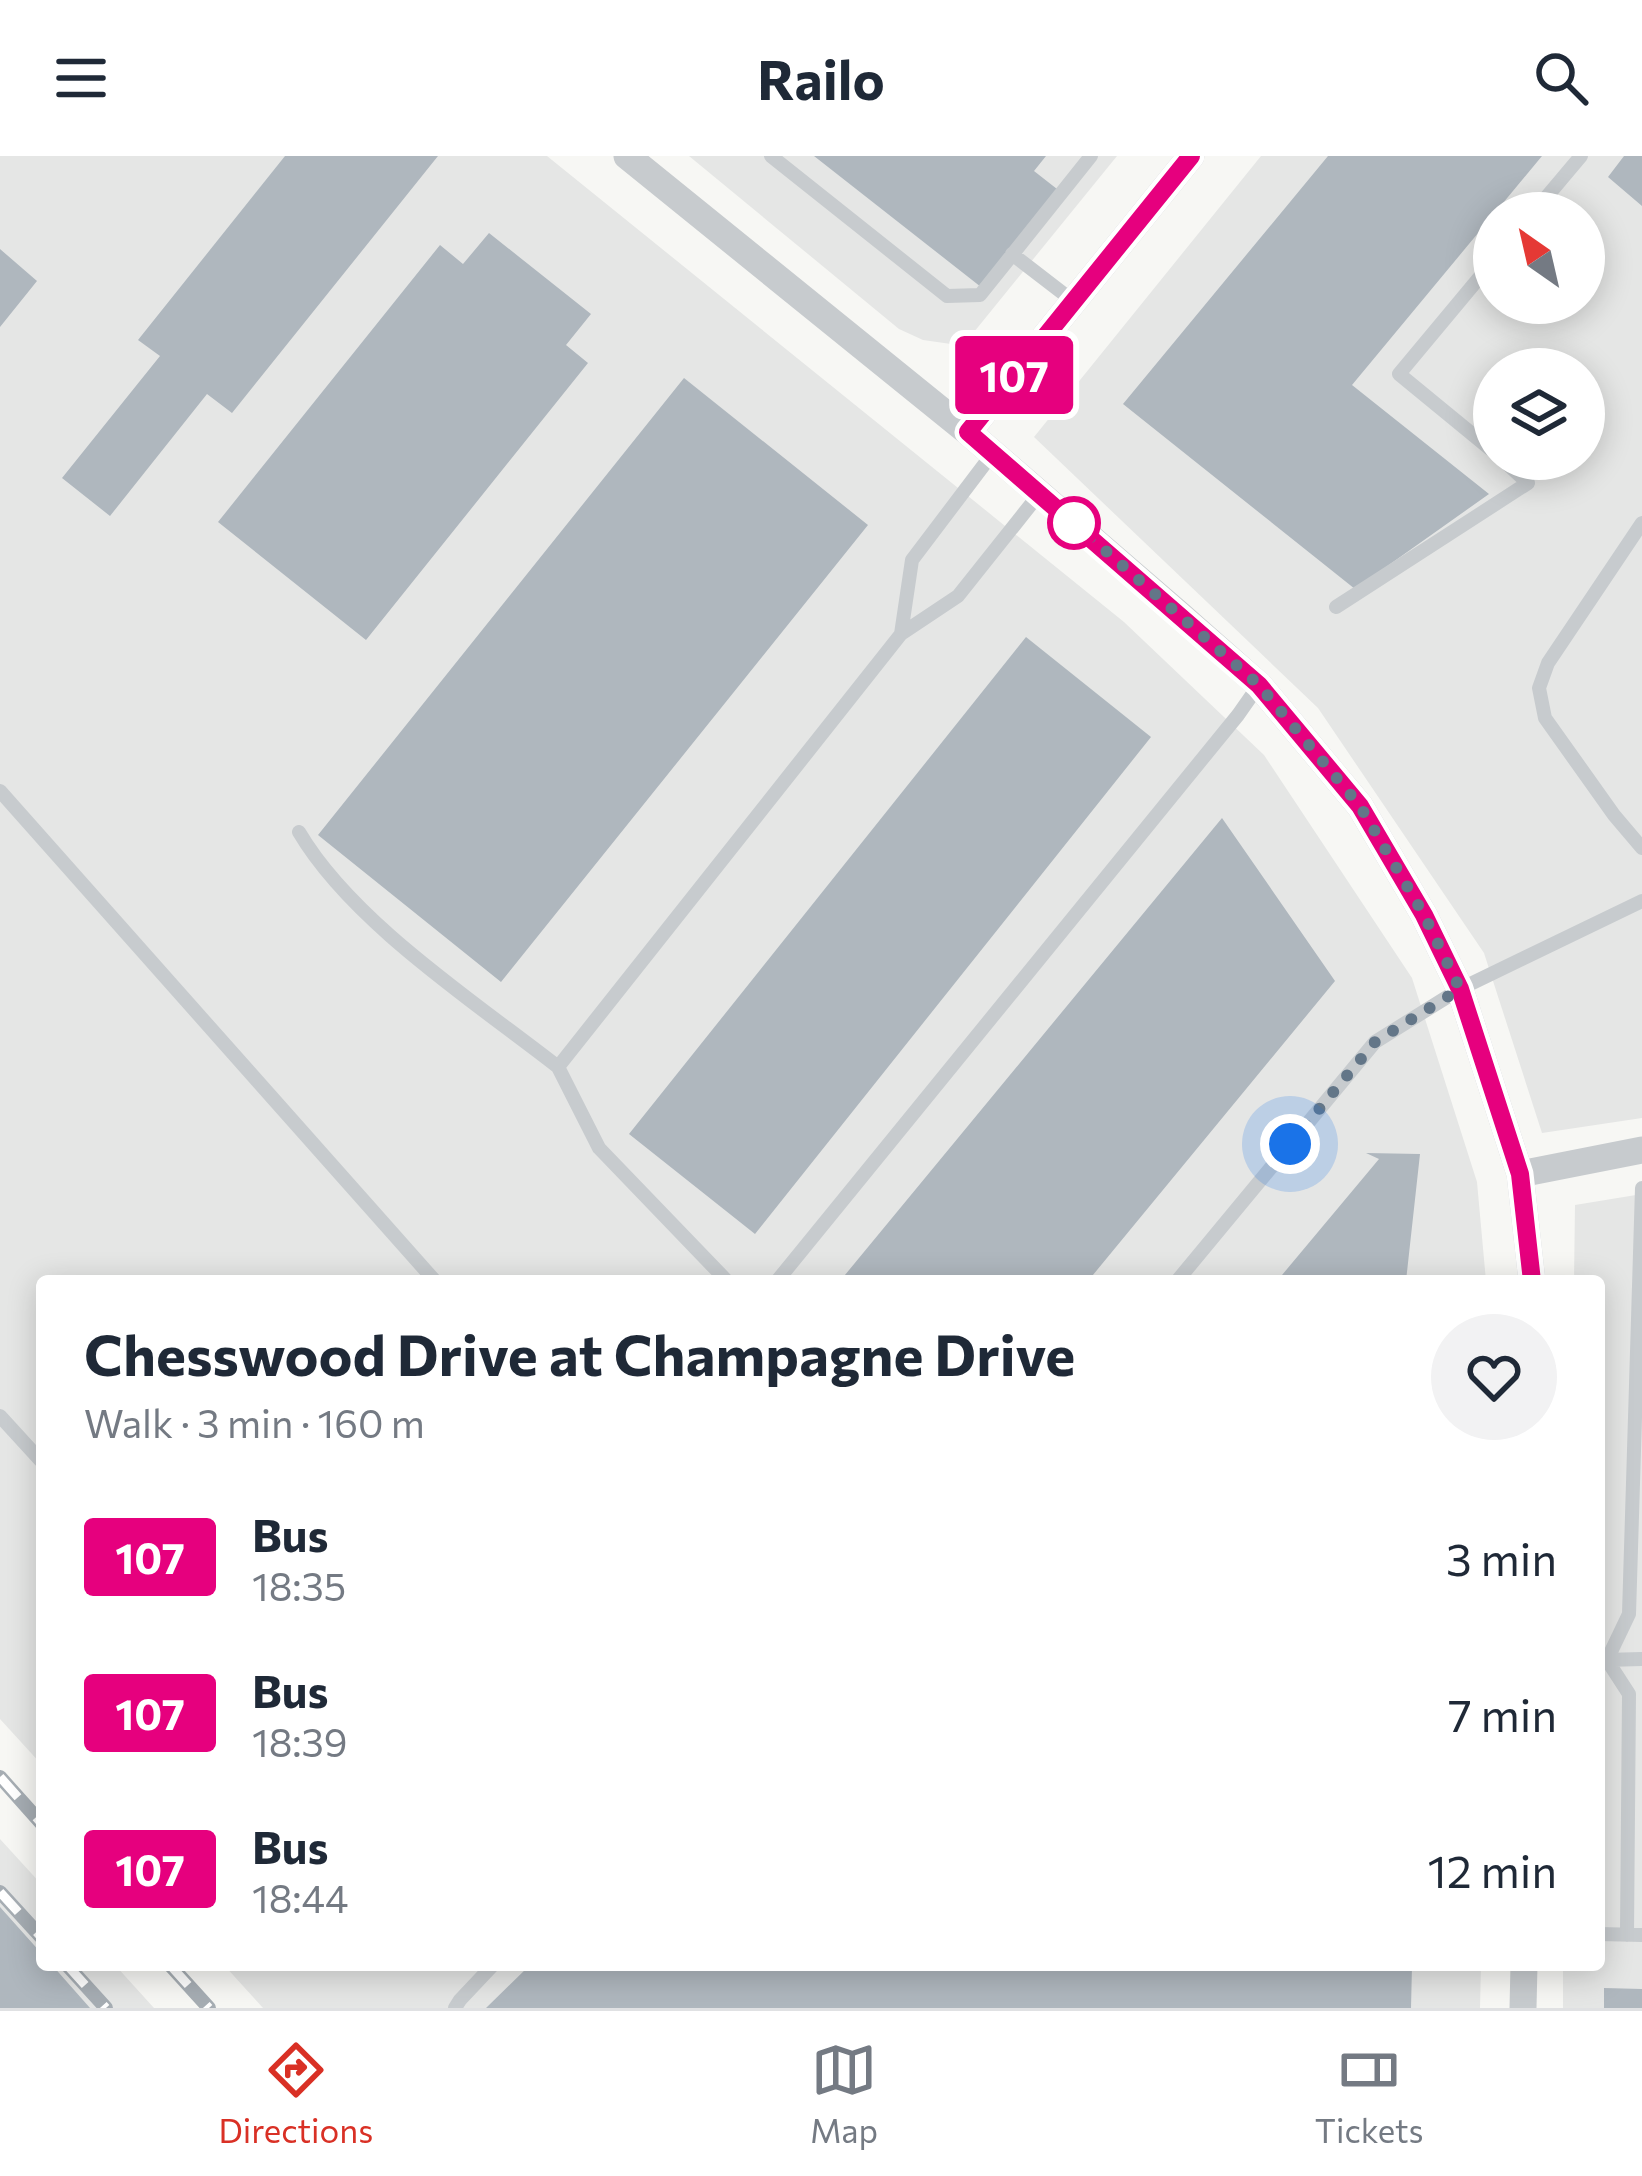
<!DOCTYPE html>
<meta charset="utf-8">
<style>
:root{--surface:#fff;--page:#f2f2f3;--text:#1f2937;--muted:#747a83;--line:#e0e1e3;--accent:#d93025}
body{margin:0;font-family:Commissioner,sans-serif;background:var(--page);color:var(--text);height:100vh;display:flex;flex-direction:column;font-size:45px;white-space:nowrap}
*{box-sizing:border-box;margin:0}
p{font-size:39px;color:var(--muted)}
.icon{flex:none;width:66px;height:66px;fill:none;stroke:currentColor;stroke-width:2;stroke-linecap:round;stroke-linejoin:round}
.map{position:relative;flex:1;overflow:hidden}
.side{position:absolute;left:36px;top:1119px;width:1569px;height:696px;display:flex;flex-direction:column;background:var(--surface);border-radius:12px;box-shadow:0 6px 30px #0003}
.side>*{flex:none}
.badge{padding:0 24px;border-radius:9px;font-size:42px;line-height:78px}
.needle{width:78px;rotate:326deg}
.buttons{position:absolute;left:1473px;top:36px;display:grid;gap:24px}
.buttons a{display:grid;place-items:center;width:132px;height:132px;border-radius:50%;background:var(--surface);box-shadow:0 6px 30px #0003;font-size:60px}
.you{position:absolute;width:60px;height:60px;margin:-30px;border:9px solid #fff;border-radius:50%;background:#1a73e8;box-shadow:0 0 0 18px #1a73e833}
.map>.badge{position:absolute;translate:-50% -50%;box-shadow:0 0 0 6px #fff}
.round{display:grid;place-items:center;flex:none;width:126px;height:126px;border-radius:63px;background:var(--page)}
.head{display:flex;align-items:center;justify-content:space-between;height:204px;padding:0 48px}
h1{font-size:57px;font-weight:700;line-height:90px}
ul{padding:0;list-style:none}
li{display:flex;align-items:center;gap:36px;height:156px;padding:0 48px}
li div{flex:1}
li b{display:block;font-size:45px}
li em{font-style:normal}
li .badge{min-width:132px;font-weight:700;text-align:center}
header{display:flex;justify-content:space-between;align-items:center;height:156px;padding:0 48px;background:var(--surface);font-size:54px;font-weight:700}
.dock{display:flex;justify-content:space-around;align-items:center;height:168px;border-top:3px solid var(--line);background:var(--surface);font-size:33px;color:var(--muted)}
.dock a{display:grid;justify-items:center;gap:6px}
.dock .active{color:var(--accent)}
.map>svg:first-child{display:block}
.built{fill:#e5e6e5;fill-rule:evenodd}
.building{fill:#afb7be}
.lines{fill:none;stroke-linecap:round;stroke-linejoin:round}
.lane{stroke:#c7cbce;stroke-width:14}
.street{stroke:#c7cbce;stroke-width:27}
.rail-casing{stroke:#a6adb3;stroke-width:14}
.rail{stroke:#fff;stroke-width:9;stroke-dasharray:27;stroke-linecap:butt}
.line-casing{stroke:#fff;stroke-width:27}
.line{stroke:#e6007e;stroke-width:18}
.walk{stroke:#637688;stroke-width:12;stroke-dasharray:0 21.6}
.stop-dot{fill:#fff;stroke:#e6007e;stroke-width:6}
</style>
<header><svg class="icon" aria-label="menu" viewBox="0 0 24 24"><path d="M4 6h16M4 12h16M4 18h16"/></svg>Railo<svg class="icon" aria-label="search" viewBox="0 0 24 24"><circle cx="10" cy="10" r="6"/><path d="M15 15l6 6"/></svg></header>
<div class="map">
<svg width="1642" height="1852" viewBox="0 0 1642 1852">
<rect width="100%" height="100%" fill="#f7f7f4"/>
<path class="built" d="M0 0H547L1124 466 1264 599 1412 822 1477 1026 1486 1125H42V1609L0 1563Z
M689 0H1117L974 176 951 188 923 184 899 173Z
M1261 0H1642V962L1542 977 1484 797 1318 552 1034 281ZM1494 57H1584V147H1494ZM1494 213H1584V303H1494Z
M1642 1038V1852H1563V1809H1599V1125H1574L1575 1049Z
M0 1683 42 1729V1809H115L154 1852H0Z
M224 1809H1481L1480 1852H263Z"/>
<path class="building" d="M285 0H438L232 257 207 238 110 360 62 322 160 200 138 184Z
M814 0H1046L1034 15 1057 33 981 131Z
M1328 0H1542L1352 229 1489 338 1355 433 1123 248Z
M1624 0H1642V50L1608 21Z
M489 77 591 158 566 189 588 207 366 484 218 366 440 89 463 108Z
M0 93 37 125 0 171Z
M684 222 868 369 501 826 318 679Z
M1026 481 1151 581 755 1078 629 978Z
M1222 662 1335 825 1088 1125H840Z
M1366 997 1420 998 1406 1125H1277L1379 1003Z
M0 1751 42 1798V1809H52L90 1852H0Z
M530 1809 1412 1810 1411 1852H486Z
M1604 1832 1642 1833V1852H1604Z"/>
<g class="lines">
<path class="lane" d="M771 0 947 140 980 139 1091 0
M1533 57 1581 0
M1012 98 1073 145
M1494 104 1399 218 1494 296
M1642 367 1548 507 1539 532 1545 562 1614 659 1642 692
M1336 451 1528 327 1502 303
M901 478 912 404 993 297
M0 635 435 1125
M299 676C352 766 475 846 558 911L901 478 958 440 1040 337
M558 911 599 992 727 1125
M777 1125 1238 559 1259 529
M1177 1125 1375 886 1460 833 1642 745
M0 1260 42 1306
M1605 1504 1642 1503
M1599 1778 1642 1779
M1627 1779 1629 1538 1607 1504 1629 1458 1642 1032
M455 1852 460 1844 493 1809"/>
<path class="street" d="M627 0 968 276 1180 459 1259 529 1360 650 1424 759 1460 833 1520 1018 1532 1125
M968 276 1191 0
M1520 1018 1642 994
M1523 1852 1524 1809"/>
<g class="rail-casing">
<path id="rail" d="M0 1621 42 1668
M0 1736 42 1782
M67 1809 106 1852
M170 1809 209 1852"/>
</g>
<use href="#rail" class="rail"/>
</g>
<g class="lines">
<g class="line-casing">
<path id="line" d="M1191 0 968 276 1259 529 1360 650 1424 759 1460 833 1520 1018 1532 1125"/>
</g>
<use href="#line" class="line"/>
<path class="walk" d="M1074 367 1259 529 1360 650 1424 759 1460 833 1375 886 1290 988"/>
</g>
<circle class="stop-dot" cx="1074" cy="367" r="24"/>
</svg>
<div class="buttons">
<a><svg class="needle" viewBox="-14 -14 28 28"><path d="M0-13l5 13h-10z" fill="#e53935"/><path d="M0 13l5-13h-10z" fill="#747a83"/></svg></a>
<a><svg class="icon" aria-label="layers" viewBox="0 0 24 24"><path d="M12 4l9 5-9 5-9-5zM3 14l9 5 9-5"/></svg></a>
</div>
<div class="you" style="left:1290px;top:988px"></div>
<b class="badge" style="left:1014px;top:219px;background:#e6007e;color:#fff">107</b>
<section class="side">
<div class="head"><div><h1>Chesswood Drive at Champagne Drive</h1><p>Walk · 3 min · 160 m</p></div><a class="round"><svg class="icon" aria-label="heart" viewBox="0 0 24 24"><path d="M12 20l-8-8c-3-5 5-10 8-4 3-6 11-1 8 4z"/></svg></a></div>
<ul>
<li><span class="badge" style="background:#e6007e;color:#fff">107</span><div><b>Bus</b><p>18:35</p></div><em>3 min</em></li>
<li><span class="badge" style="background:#e6007e;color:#fff">107</span><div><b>Bus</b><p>18:39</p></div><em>7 min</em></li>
<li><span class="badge" style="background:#e6007e;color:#fff">107</span><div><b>Bus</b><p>18:44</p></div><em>12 min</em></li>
</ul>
</section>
</div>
<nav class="dock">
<a class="active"><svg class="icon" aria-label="directions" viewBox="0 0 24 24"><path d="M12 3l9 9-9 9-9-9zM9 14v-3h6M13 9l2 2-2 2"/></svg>Directions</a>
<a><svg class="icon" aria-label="map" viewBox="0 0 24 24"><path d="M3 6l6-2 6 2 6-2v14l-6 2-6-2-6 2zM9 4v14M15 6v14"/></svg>Map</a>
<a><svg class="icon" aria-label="tickets" viewBox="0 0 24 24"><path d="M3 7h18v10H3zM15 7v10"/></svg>Tickets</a>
</nav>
